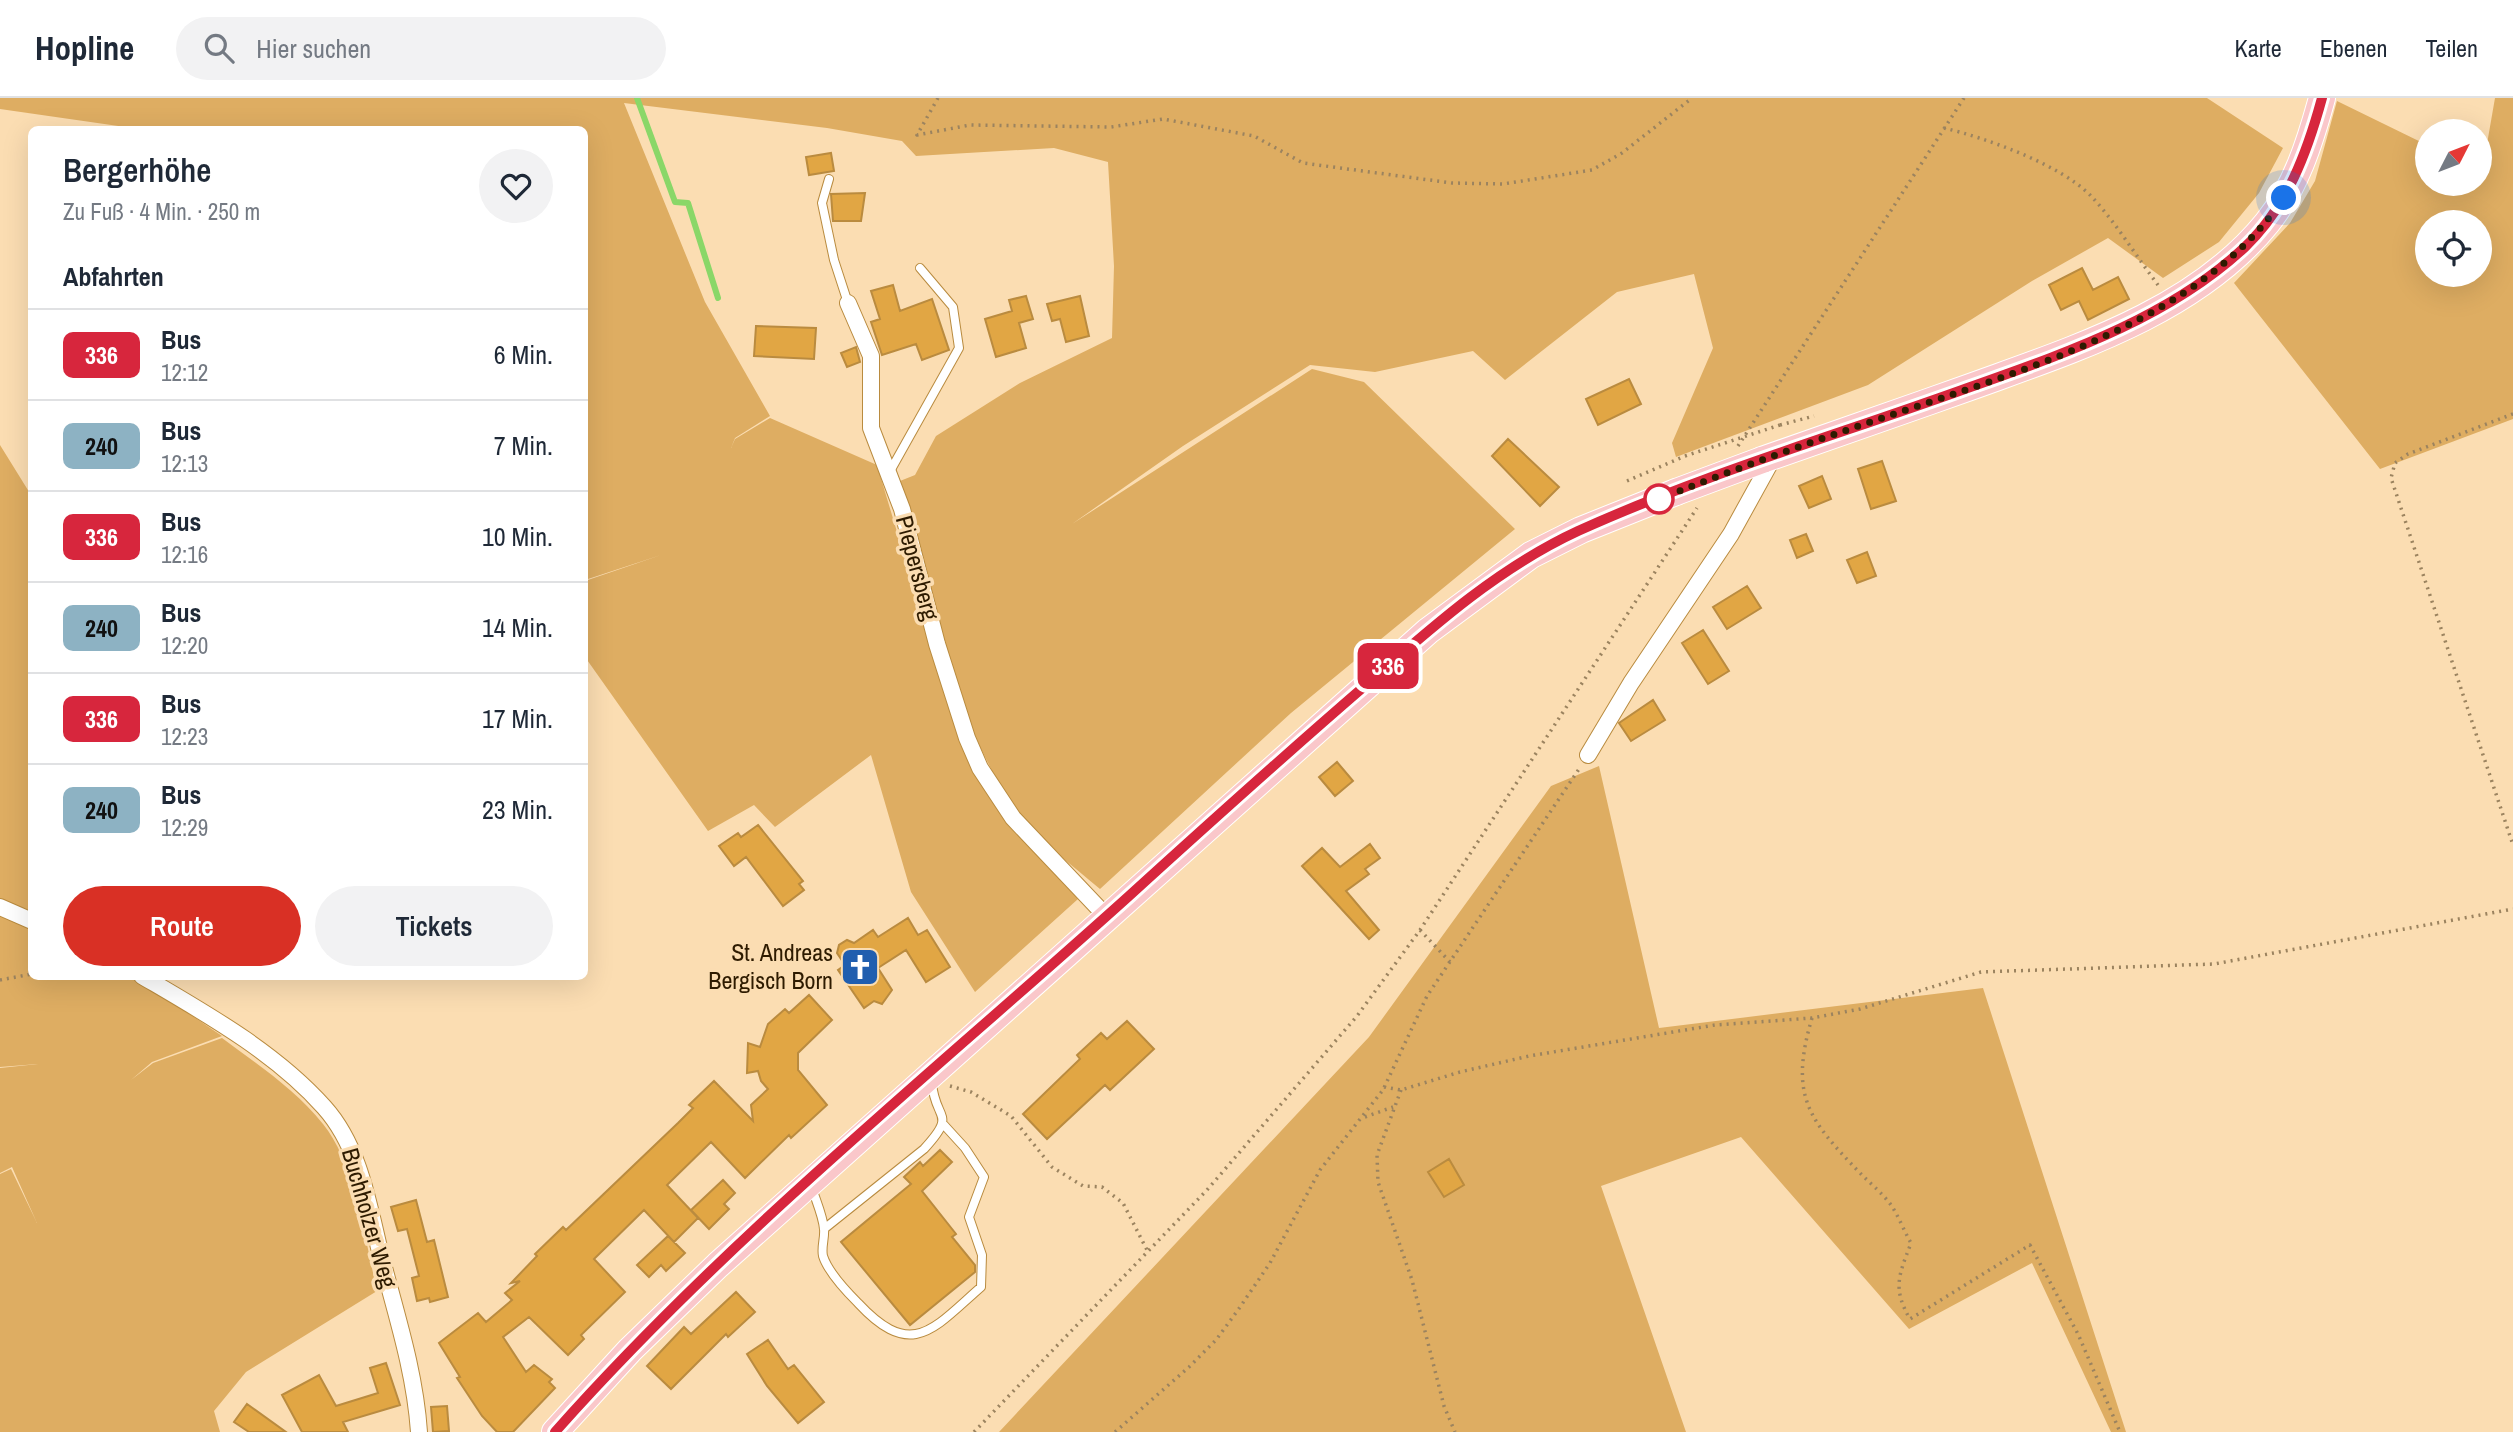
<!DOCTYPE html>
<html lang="de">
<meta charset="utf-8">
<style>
:root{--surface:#fff;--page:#f2f2f3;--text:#1f2937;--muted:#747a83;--line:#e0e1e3;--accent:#d93025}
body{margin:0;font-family:"Archivo Narrow",sans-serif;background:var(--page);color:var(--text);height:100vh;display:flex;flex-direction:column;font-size:26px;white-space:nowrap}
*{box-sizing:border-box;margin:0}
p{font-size:23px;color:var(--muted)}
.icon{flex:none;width:38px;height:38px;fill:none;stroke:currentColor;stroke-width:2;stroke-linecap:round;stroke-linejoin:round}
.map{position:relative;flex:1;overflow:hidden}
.side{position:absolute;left:28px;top:28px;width:560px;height:854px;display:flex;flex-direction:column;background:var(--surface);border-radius:10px;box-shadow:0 7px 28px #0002}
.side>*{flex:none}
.badge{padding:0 14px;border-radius:10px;font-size:24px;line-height:46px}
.needle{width:46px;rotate:48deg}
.tools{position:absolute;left:2415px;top:21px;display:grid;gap:14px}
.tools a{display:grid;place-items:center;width:77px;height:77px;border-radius:50%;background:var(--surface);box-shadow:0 7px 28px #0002;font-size:35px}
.you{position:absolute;width:35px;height:35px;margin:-18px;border:5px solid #fff;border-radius:50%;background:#1a73e8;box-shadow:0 0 0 10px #1a73e833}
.map>.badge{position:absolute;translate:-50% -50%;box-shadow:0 0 0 4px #fff}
h2{padding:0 35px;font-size:26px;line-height:63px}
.round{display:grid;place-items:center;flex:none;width:74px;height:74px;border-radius:37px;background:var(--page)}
.headline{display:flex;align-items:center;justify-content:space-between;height:119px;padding:0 35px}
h1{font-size:33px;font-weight:600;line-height:52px}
.primary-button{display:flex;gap:14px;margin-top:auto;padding:14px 35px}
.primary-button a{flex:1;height:80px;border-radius:42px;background:var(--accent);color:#fff;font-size:28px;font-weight:600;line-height:80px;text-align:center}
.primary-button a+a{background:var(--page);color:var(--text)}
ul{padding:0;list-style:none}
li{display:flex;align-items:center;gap:21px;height:91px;padding:0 35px;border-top:2px solid var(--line)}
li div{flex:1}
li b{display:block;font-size:26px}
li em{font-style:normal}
li .badge{min-width:77px;font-weight:700;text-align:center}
header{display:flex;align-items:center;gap:42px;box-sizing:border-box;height:98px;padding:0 35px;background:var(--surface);border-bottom:2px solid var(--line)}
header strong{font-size:33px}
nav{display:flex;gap:38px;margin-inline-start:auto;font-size:24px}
.search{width:490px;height:63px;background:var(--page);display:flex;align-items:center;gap:18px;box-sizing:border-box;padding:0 24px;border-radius:38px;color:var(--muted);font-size:26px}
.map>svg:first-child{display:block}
.green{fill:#dead62;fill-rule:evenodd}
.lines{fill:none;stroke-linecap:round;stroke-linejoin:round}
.stream{stroke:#8ad768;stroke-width:6}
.building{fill:#e1a644;stroke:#ba8b3f;stroke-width:2}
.lane-casing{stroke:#b98b3f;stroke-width:10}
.street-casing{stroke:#b98b3f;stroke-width:18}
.primary-casing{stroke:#fff;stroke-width:28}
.path{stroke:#9b835f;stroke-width:3.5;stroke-dasharray:2 5;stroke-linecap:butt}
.lane{stroke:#fff;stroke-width:8}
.street{stroke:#fff;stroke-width:16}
.primary{stroke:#fac7ca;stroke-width:26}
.primary-bridge-casing{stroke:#fff;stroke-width:28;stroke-linecap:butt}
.path-bridge{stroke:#9b835f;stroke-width:3.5;stroke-dasharray:2 5;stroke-linecap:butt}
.primary-bridge{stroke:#fac7ca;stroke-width:26}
.line-casing{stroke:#fff;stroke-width:16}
.line{stroke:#d7263d;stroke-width:10}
.walk{stroke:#2e1b00;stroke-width:7;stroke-dasharray:0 12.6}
.stop-dot{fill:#fff;stroke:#d7263d;stroke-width:3.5}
.labels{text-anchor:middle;stroke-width:7;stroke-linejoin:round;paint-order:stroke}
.street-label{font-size:24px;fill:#2e1b00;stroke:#fbddb2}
.poi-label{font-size:24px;fill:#2e1b00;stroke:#fbddb2;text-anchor:end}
</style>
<header>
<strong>Hopline</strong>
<div class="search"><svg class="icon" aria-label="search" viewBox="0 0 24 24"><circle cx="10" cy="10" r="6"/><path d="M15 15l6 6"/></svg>Hier suchen</div>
<nav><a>Karte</a><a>Ebenen</a><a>Teilen</a></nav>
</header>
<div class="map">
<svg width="2513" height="1334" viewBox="0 0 2513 1334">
<rect width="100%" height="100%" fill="#fbddb2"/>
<path class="green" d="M0 0H2207L2283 50 2259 95 2219 144 2163 180 2108 140 2032 183 1868 287 1676 359 1672 345 1713 250 1694 176 1617 194 1505 282 1473 253 1375 274 1310 267 1183 348 1072 426 1312 271 1364 284 1515 431 1291 615 1100 791C1073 768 1043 746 1021 718 954 631 929 489 900 383L915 377 936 338 1020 285 1112 240 1114 168 1108 64 1054 50 916 58 902 43 827 30 624 5 705 204 770 318 735 340 731 350 735 341 770 320 877 367 959 641 1009 725 1078 801 975 894 911 794 871 657 775 729 754 707 708 733 585 559V483L661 457 585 482 584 32H146L0 11Z
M2495 0H2513V321L2380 371 2234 185 2290 125 2315 83 2337 3 2427 47V86H2480ZM2427 124H2480V177H2427Z
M0 347 31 397V813L0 801Z
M1599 668 1659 930 1983 890 2126 1334H2111L2032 1165 1909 1231 1741 1039 1601 1088 1686 1334H999L1369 939 1551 688Z
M0 814 31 828 32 878 135 879 222 938 152 964 131 982 153 965 222 940C257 966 295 991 323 1026 356 1067 365 1142 377 1193L246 1274 214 1313 220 1334H0V1076L11 1071 37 1125 12 1069 0 1075V970L38 966 0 969Z"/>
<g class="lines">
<path class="stream" d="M637 0 675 104 688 105 718 200"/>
</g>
<path class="building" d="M831 55 834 73 809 77 806 59Z
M865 95 861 123H833L831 96Z
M2082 170 2093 192 2118 179 2129 201 2088 222 2079 203 2061 212 2049 187Z
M893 187 900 213 932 201 949 252 922 262 916 246 882 257 871 224 880 221 871 193Z
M1026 198 1033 221 1019 225 1026 250 996 259 985 221 1012 213 1009 202Z
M1080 198 1089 238 1066 244 1060 221 1052 223 1047 206Z
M756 228 816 230 814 261 754 258Z
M856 249 860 264 847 269 841 255Z
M1629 281 1641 306 1598 327 1586 301Z
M1508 341 1559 389 1540 408 1492 358Z
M1882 363 1896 403 1871 411 1858 371Z
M1822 378 1831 401 1809 410 1799 388Z
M1806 436 1813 453 1797 460 1790 442Z
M1867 454 1876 478 1857 485 1847 462Z
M1747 488 1761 510 1727 531 1713 509Z
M1703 532 1729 573 1708 586 1682 545Z
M1653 602 1665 622 1631 643 1619 625Z
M1337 664 1353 683 1335 698 1319 679Z
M758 727 803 783 799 786 804 792 783 808 746 759 734 768 719 748 738 735 741 739Z
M1370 746 1380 760 1365 771 1369 776 1346 793 1379 832 1369 841 1302 768 1322 750 1340 769Z
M908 820 918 837 927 832 950 869 926 884 906 852 878 870 892 892 882 906 874 903 864 910 838 872 845 867 837 855 839 847 847 842 854 845 873 832 878 839Z
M809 897 832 922 798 955V972L827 1007 791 1040 789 1037 745 1080 711 1044 667 1087 698 1120 674 1144 644 1112 594 1161 625 1194 581 1237 584 1241 568 1257 529 1219 503 1239 526 1274 534 1267 552 1281 549 1284 555 1290 513 1334H497L482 1318 457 1280 460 1279 439 1245 478 1215 486 1224 512 1202 505 1195 520 1183 511 1185 537 1158 535 1156 563 1129 566 1132 678 1025 693 1010 689 1007 714 983 753 1023 751 1007 768 991 761 983 758 973 747 975 748 945 760 949 768 926 785 911 789 915Z
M1127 923 1154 951 1110 992 1105 987 1047 1041 1023 1016 1080 961 1077 957 1101 935 1107 941Z
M940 1052 952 1064 922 1093 956 1136 952 1139 975 1167V1174L910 1227 841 1144 911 1086 904 1079 920 1064 923 1068Z
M1449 1061 1464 1087 1444 1099 1428 1074Z
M723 1082 735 1095 724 1106 729 1111 709 1131 691 1112Z
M416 1102 427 1144 434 1142 448 1199 430 1204 429 1200 417 1203 412 1180 419 1178 407 1131 398 1133 391 1109Z
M668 1138 685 1155 666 1173 661 1167 649 1179 637 1167Z
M736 1194 755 1214 728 1239 726 1236 671 1291 647 1268 684 1229 691 1236Z
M768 1242 788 1271 794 1267 824 1304 798 1325 767 1288 747 1256Z
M386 1265 400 1307 343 1324 348 1334H302L282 1297 319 1277 336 1308 378 1295 370 1270Z
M247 1306 286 1334H249L234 1324Z
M447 1308 449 1333 433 1334 431 1309Z"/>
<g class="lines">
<g class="lane-casing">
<path id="lane" d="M829 81 822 105 834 162 848 205
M889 375 959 250 953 209 920 170
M812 1090C816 1103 823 1118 824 1131 825 1140 821 1149 823 1158 828 1174 846 1193 858 1205 912 1263 933 1231 981 1189L982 1157 969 1119 984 1079 965 1050 944 1027
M824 1131 924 1051C958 1014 935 1023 932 985"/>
</g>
<g class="street-casing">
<path id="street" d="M848 205 871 258V330L902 411 937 546 967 640 980 670 1013 720 1106 818
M1588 657 1631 585 1731 436 1774 358
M0 809 32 823
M142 878C205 915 275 954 324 1009 361 1050 369 1110 382 1162 397 1219 415 1275 419 1334"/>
</g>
<g class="primary-casing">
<path id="primary" d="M1762 362C1833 337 1903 313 1973 288 2075 251 2196 213 2267 125 2296 89 2310 44 2322 0
M555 1334 630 1252 718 1167 1428 533 1531 457 1581 432 1676 394"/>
</g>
<path class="path" d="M938 0 917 37 970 27 1111 29 1163 21 1254 38 1303 65 1452 85 1503 86 1592 72 1622 55 1692 0
M1944 30C1986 40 2059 66 2090 97 2115 123 2136 158 2158 187
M2513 316 2408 356 2395 365 2391 380 2513 747
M1780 327 1814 318
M1738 348 1964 0
M1627 383 1685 358
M1420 832 1450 864
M0 882 32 876
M1812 920C1789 998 1808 1021 1861 1076 1871 1086 1883 1096 1891 1107 1899 1119 1904 1133 1911 1145 1899 1177 1892 1190 1910 1221L2030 1147 2078 1236 2120 1334
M950 988 971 994 1011 1018 1052 1069 1083 1088 1102 1089 1123 1105 1148 1154
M1384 989 1401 992 1460 974 1529 958 1715 927 1812 920 1860 911 1981 874 2214 866 2513 811
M1401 992 1377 1057 1378 1084 1412 1182 1444 1308 1455 1334
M1365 1019 1393 1009
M974 1334 1207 1092 1357 918 1420 832 1697 410
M1115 1334 1189 1269 1216 1242 1238 1212 1270 1165 1320 1072 1383 992 1427 898 1579 671"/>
<use href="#lane" class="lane"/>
<use href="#street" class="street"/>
<use href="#primary" class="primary"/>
<g class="primary-bridge-casing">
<path id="primary-bridge" d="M1676 394 1762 362"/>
</g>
<path class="path-bridge" d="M1685 358 1780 327"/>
<use href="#primary-bridge" class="primary-bridge"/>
</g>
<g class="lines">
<g class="line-casing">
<path id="line" d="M555 1334C728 1139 935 973 1129 798 1207 727 1286 656 1367 586 1432 529 1498 470 1578 433 1702 377 1834 338 1962 292 2060 257 2167 222 2245 149 2287 109 2307 55 2322 0"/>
</g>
<use href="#line" class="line"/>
<path class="walk" d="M1659 401 1652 404C1731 372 1811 344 1891 317 2026 271 2200 223 2284 100"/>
</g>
<defs>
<g id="church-square" transform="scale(2.0125)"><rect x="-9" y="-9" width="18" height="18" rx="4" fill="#205eaf" stroke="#fbddb2"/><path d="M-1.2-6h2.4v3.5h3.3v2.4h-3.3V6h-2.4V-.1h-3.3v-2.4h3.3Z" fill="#fff"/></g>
</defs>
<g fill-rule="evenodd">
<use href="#church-square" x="860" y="869"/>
</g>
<circle class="stop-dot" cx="1659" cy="401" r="14"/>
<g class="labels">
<g class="street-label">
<text transform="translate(917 470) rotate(75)" y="8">Piepersberg</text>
<text transform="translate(369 1120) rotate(74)" y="8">Buchholzer Weg</text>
</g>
<g class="poi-label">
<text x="833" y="863">St. Andreas<tspan x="833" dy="28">Bergisch Born</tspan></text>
</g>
</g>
</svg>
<div class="tools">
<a><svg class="needle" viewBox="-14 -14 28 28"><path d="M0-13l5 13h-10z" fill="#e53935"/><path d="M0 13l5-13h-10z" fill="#747a83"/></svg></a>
<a><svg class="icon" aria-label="locate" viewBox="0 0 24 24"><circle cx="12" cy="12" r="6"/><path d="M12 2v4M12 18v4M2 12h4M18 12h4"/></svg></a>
</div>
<div class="you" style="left:2284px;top:100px"></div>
<b class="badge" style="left:1388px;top:568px;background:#d7263d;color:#fff">336</b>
<section class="side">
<div class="headline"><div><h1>Bergerhöhe</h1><p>Zu Fuß · 4 Min. · 250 m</p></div><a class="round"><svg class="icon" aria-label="heart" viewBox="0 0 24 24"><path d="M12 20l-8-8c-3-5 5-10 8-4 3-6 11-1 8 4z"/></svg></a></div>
<h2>Abfahrten</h2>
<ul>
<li><span class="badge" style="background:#d7263d;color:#fff">336</span><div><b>Bus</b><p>12:12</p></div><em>6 Min.</em></li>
<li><span class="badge" style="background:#8db2c3;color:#111">240</span><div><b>Bus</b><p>12:13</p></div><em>7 Min.</em></li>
<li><span class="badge" style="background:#d7263d;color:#fff">336</span><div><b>Bus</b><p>12:16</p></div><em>10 Min.</em></li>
<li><span class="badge" style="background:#8db2c3;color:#111">240</span><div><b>Bus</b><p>12:20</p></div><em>14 Min.</em></li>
<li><span class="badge" style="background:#d7263d;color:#fff">336</span><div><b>Bus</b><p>12:23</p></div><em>17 Min.</em></li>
<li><span class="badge" style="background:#8db2c3;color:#111">240</span><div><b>Bus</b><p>12:29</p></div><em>23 Min.</em></li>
</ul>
<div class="primary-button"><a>Route</a><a>Tickets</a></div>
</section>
</div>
